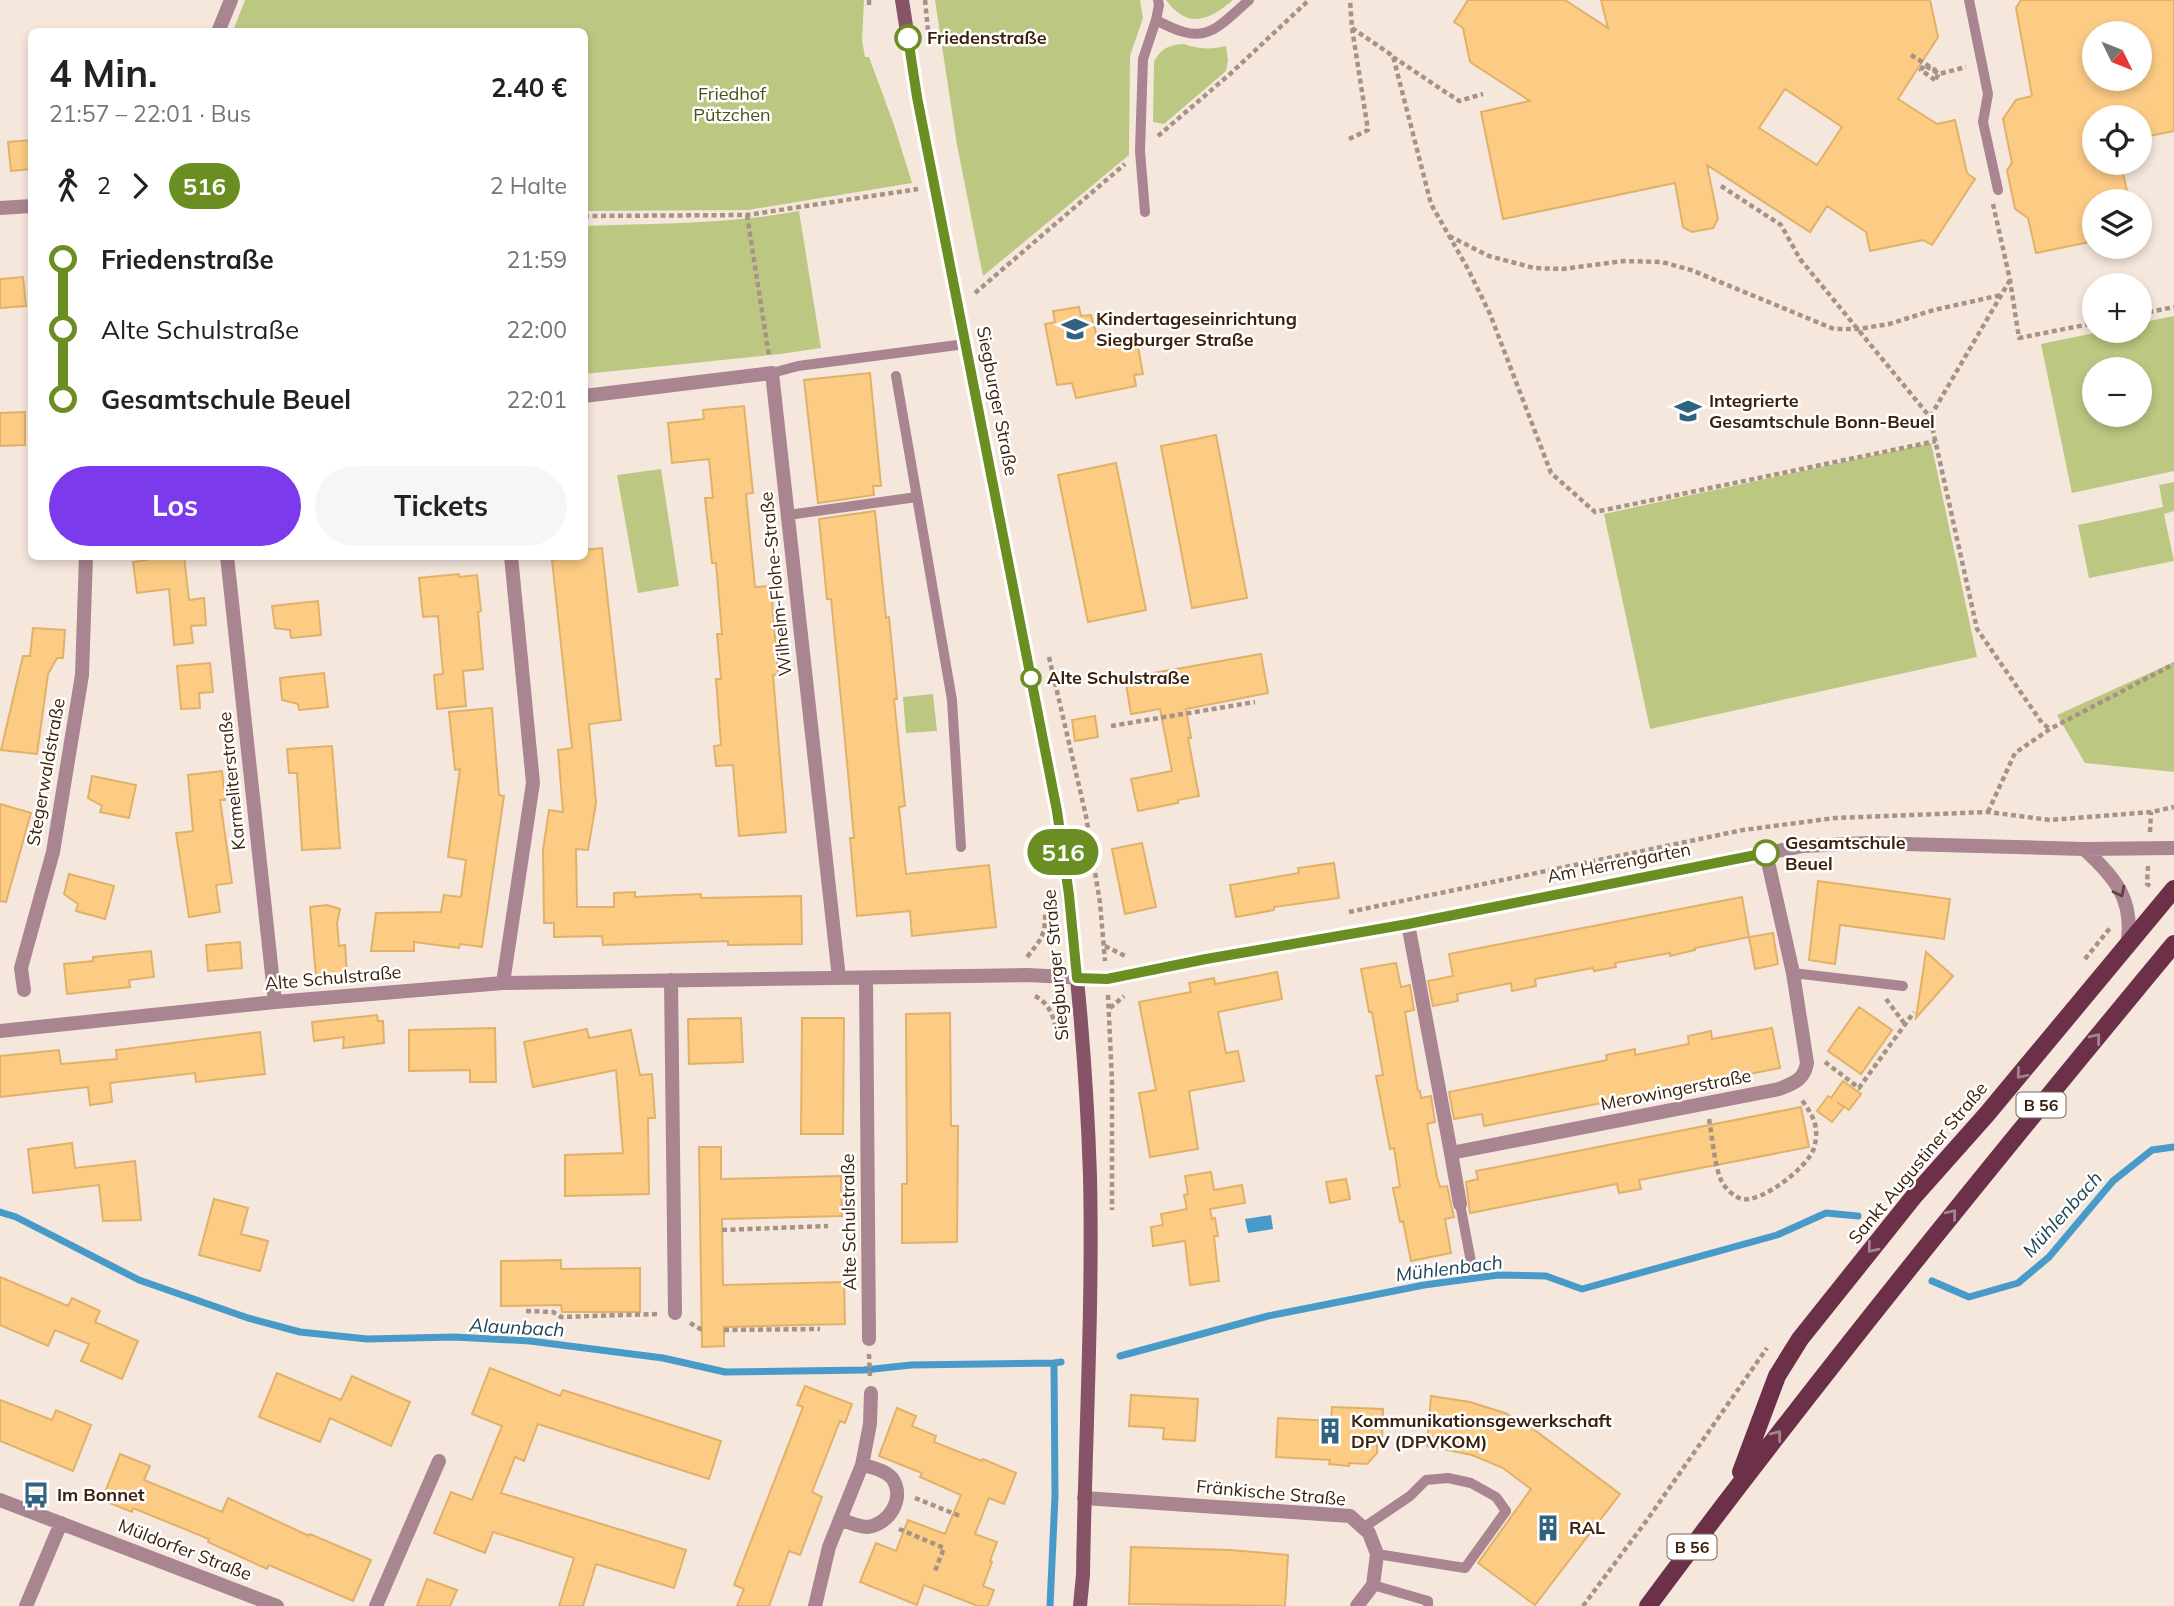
<!DOCTYPE html>
<html lang="de">
<meta charset="utf-8">
<style>
:root{--surface:#fff;--page:#f6f6f6;--text:#222;--muted:#767676;--accent:#7c3aed}
body{margin:0;font-family:Mulish,sans-serif;background:var(--page);color:var(--text);height:100vh;display:flex;flex-direction:column;font-size:26px;white-space:nowrap}
*{box-sizing:border-box;margin:0}
p{font-size:23px;color:var(--muted)}
.icon{flex:none;width:38px;height:38px;fill:none;stroke:currentColor;stroke-width:2;stroke-linecap:round;stroke-linejoin:round}
.map{position:relative;flex:1;overflow:hidden}
.side{position:absolute;left:28px;top:28px;width:560px;height:532px;display:flex;flex-direction:column;background:var(--surface);border-radius:10px;box-shadow:0 4px 10px #0003}
.side>*{flex:none}
.badge{padding:0 14px;border-radius:23px;font-size:24px;line-height:46px}
.needle{width:46px;rotate:133deg}
.tools{position:absolute;left:2082px;top:21px;display:grid;gap:14px}
.tools a{display:grid;place-items:center;width:70px;height:70px;border-radius:50%;background:var(--surface);box-shadow:0 4px 10px #0003;font-size:35px}
.map>.badge{position:absolute;translate:-50% -50%;box-shadow:0 0 0 4px #fff}
.legs{display:flex;align-items:center;gap:10px;height:77px;padding:0 21px;font-size:23px}
.legs p{margin-inline-start:auto}
.overview{display:flex;align-items:center;justify-content:space-between;height:119px;padding:0 21px}
h1{font-size:38px;font-weight:700;line-height:52px}
.action{display:flex;gap:14px;margin-top:auto;padding:14px 21px}
.action a{flex:1;height:80px;border-radius:42px;background:var(--accent);color:#fff;font-size:28px;font-weight:700;line-height:80px;text-align:center}
.action a+a{background:var(--page);color:var(--text)}
ul{padding:0 21px;list-style:none}
li{display:flex;align-items:center;gap:24px;height:70px;font-size:26px}
li i{display:grid;place-items:center;width:10px;height:100%;margin:0 9px;background:currentColor}
li i::after{content:'';width:18px;height:18px;margin:-9px;border:5px solid;border-radius:50%;background:var(--surface)}
li p{margin-inline-start:auto}
li:first-child i{background:linear-gradient(#0000 50%,currentColor 0)}
li:last-child i{background:linear-gradient(currentColor 50%,#0000 0)}
.map>svg:first-child{display:block}
.green{fill:#bcc782;fill-rule:evenodd}
.water{fill:#489bc9}
.lines{fill:none;stroke-linecap:round;stroke-linejoin:round}
.stream{stroke:#489bc9;stroke-width:7}
.building{fill:#fccb84;stroke:#e1b16a;stroke-width:2;fill-rule:evenodd}
.path{stroke:#a79384;stroke-width:4.5;stroke-dasharray:5 3.5;stroke-linecap:butt}
.lane{stroke:#a98491;stroke-width:10}
.street{stroke:#a98491;stroke-width:14}
.secondary{stroke:#865466;stroke-width:14}
.primary{stroke:#6c3149;stroke-width:18}
.path-bridge{stroke:#a79384;stroke-width:4.5;stroke-dasharray:5 3.5;stroke-linecap:butt}
.oneway{stroke:#62443b}
.oneway2{stroke:#a78392}
.line-1-casing{stroke:#fff;stroke-width:16}
.line-1{stroke:#6b8e23;stroke-width:10}
.stop-1-dot{fill:#fff;stroke:#6b8e23;stroke-width:3.5}
.labels{text-anchor:middle;stroke-width:5;stroke-linejoin:round;paint-order:stroke}
.shield{fill:#fff;stroke:#766455;stroke-width:2}
.shield-label{font-size:16px;font-weight:bold;fill:#3c210c}
.stop-label{font-size:18px;font-weight:bold;fill:#3c210c;stroke:#fff;text-anchor:start}
.park-label{font-size:18px;fill:#495115;stroke:#fff}
.poi-label{font-size:18px;font-weight:bold;fill:#3c210c;stroke:#fff;text-anchor:start}
.street-label{font-size:18px;fill:#3c210c;stroke:#fff}
.water-label{font-size:19px;font-style:italic;fill:#204458;stroke:#fff}
</style>
<div class="map">
<svg width="2174" height="1606" viewBox="0 0 2174 1606">
<rect width="100%" height="100%" fill="#f6e7dd"/>
<path class="green" d="M245 0H864L862 40 865 57H869L894 125 912 183 748 210 585 211 584 32 233 31Z
M935 0H1140L1143 18 1130 56 1129 155 983 276 957 145Z
M1166 0H1233C1210 20 1188 30 1166 0Z
M1184 44C1197 49 1212 50 1226 46L1228 60 1226 71 1164 124 1153 122 1154 62C1161 48 1169 45 1184 44Z
M799 211 821 348 780 354 585 374V226C656 223 729 224 799 211Z
M2174 316V471L2072 493 2041 344 2104 331H2140V323ZM2095 369H2140V415H2095Z
M1931 443 1977 657 1650 729 1604 514Z
M661 469 679 586 638 593 617 475Z
M2174 482V511L2164 514 2174 561 2089 578 2078 525 2163 507 2159 485Z
M2174 662V772L2085 763 2057 715Z
M933 694 937 731 906 733 903 697Z"/>
<path class="water" d="M1271 1215 1273 1229 1248 1233 1245 1219Z"/>
<g class="lines">
<path class="stream" d="M0 1212 16 1217 139 1280 248 1318 300 1332 367 1339 454 1337 530 1341 663 1358 725 1372 864 1370 911 1365 1054 1363
M1932 1281 1969 1297 2018 1283 2049 1257 2113 1181 2152 1150 2174 1147
M1120 1356 1268 1316 1424 1285 1498 1275 1546 1276 1582 1289 1777 1235 1826 1213 1858 1216
M1050 1606 1055 1496 1054 1363 1061 1362"/>
</g>
<path class="building" d="M1468 0H1565L1608 28 1601 0H1930L1938 37 1898 99 1937 124 1955 120 1967 173 1975 179 1932 245 1923 240 1870 251 1866 232 1827 206 1810 232 1707 165 1718 219 1713 228 1692 232 1683 227 1675 183 1503 219 1481 112 1530 101 1470 62 1463 28 1454 22ZM1785 89 1842 127 1817 165 1759 128Z
M2021 0H2174V131L2140 138V117H2095V163H2121L2129 201H2095V241L2036 253 2028 218 2015 209 2007 170 2012 163 2003 119 2016 100 2032 96 2016 8ZM2095 33H2140V79H2095Z
M32 140V169L11 171 8 142Z
M23 277 26 306 0 308V279Z
M1079 307 1081 316 1091 315 1099 344 1127 339 1129 349 1138 347 1143 374 1134 375 1136 386 1076 398 1072 383 1057 385 1045 324 1055 322 1053 311Z
M870 373 881 486H873L874 495 818 503 804 380Z
M744 406 753 493 746 494 755 587 771 586 778 674 773 675 786 832 739 836 733 765 716 766 714 746 721 745 716 679H721L717 634H722L716 563H712L705 498H713L709 459 672 463 668 423 704 419 703 410Z
M25 412V445L0 446V413Z
M1216 435 1247 598 1192 608 1161 446Z
M1116 463 1146 610 1088 622 1058 475Z
M875 511 886 618 889 617 897 699H894L905 806 899 807 906 874 989 865 996 927 912 936 910 911 857 916 850 838H854L844 730 831 599H827L819 519Z
M602 548 621 720 589 724 596 803 588 850 576 849 577 907H614V893L635 892V897L701 894V898L801 896 802 944 728 945V941L603 945 602 936 554 937V923H544L543 850 549 810 563 812 558 750 572 748 552 560 566 558V556H584V550Z
M147 556H184L189 600 204 598 206 625 191 626 193 643 174 645 169 589 137 593 133 562 148 560Z
M459 574V577L477 575 481 611 478 612 483 669 463 671 466 706 437 709 434 675 443 674 438 616 423 617 419 578Z
M318 601 321 635 291 638 290 630 275 628 272 606Z
M33 628 65 630 63 658H57L48 674 37 754 1 750 23 656H30Z
M1261 654 1268 693 1186 709 1191 738H1188L1199 796 1178 800V803L1138 811 1131 779 1172 771 1160 709 1131 714 1125 678Z
M210 663 213 692 199 693 200 708 181 709 177 666Z
M324 673 328 707 299 710 298 704 282 700 280 678Z
M492 708 499 795 504 796 482 947 460 944 459 948 414 942V951H371L376 913 441 912 444 895 461 897 466 860 448 857 460 769 455 770 449 712Z
M1095 716 1098 737 1075 741 1072 720Z
M332 746 340 848 302 850 297 773H289L287 749Z
M222 771 225 800H220L232 883 216 885 220 912 189 917 176 833 193 831 188 775Z
M92 776 136 785 129 818 100 812 102 806 88 798Z
M0 804 31 813 6 902 0 901Z
M1142 843 1156 907 1125 914 1112 849Z
M1334 863 1339 898 1274 907V910L1236 917 1230 885 1299 873 1298 868Z
M69 874 114 886 105 919 76 911 78 904 64 894Z
M1818 881 1950 899 1944 939 1840 925 1835 964 1809 960Z
M1742 897 1749 937 1695 948V950L1670 956V953L1615 963 1616 967 1594 971 1593 968 1535 979 1536 986 1512 991 1511 983 1457 994 1458 1001 1433 1006 1428 981 1453 976 1449 954Z
M327 905 340 909 337 923 339 946 345 945 347 974 316 977 310 907Z
M1773 933 1778 964 1755 969 1749 937Z
M240 942 242 968 208 971 206 945Z
M151 951 154 977 129 980 130 987 67 994 64 964 93 961V957Z
M1926 952 1953 976 1916 1018Z
M1396 963 1401 987 1410 985 1414 1010 1405 1012 1418 1091H1420L1421 1098 1431 1096 1435 1122 1427 1124 1437 1177 1440 1187 1447 1186 1454 1217 1445 1219 1451 1253 1411 1261 1403 1221 1400 1222 1393 1188 1400 1187 1394 1148 1390 1149 1376 1076 1383 1075 1372 1012H1369L1361 969Z
M1277 972 1282 999 1218 1012 1226 1053 1238 1051 1244 1081 1189 1091 1198 1149 1150 1157 1139 1093 1156 1090 1139 1002 1191 992 1189 983 1214 978 1215 984Z
M1859 1007 1892 1030 1861 1074 1828 1051Z
M950 1013 951 1126H958L957 1242 902 1243V1184H907L906 1014Z
M377 1015 378 1021H383L384 1043 343 1048 344 1037 314 1041 312 1022Z
M741 1018 743 1062 689 1064 688 1019Z
M802 1018H844L843 1134H801Z
M495 1028 496 1082H470V1070L409 1071V1030Z
M1772 1028 1780 1068 1484 1126 1482 1114 1454 1119 1449 1092 1607 1060 1606 1055 1635 1049V1055L1689 1044 1688 1036 1711 1031 1712 1039Z
M587 1029 589 1038 631 1030 640 1075 652 1074 655 1118H648L649 1194 565 1196V1155L623 1153 616 1070 533 1087 524 1042Z
M260 1032 265 1074 196 1082 195 1073 110 1083 112 1102 90 1105 88 1087 0 1097V1056L59 1050 61 1064 117 1059 116 1050Z
M1843 1081 1861 1094 1849 1110 1837 1102 1844 1107 1832 1122 1817 1111 1828 1096 1831 1098Z
M1801 1107 1809 1147 1639 1180 1641 1189 1619 1193 1617 1184 1470 1213 1466 1182 1478 1179 1476 1171Z
M72 1143 75 1168 135 1161 141 1220 103 1221 99 1185 33 1193 28 1149Z
M699 1147H721V1179L841 1176 842 1216 722 1219 723 1285 844 1282 845 1324 724 1327V1346L702 1347Z
M1211 1172 1214 1190 1242 1185 1245 1203 1210 1209 1212 1219 1215 1218 1218 1236H1214L1219 1281 1190 1285 1185 1241 1153 1246 1151 1227 1163 1225 1161 1214 1187 1209 1184 1195 1188 1194 1185 1176Z
M1346 1179 1350 1199 1330 1203 1326 1182Z
M214 1199 248 1208 241 1234 268 1241 260 1271 199 1255Z
M561 1260V1269L640 1268V1312H562L561 1305 501 1306V1261Z
M0 1277 68 1306 72 1298 100 1311 95 1322 138 1341 122 1379 81 1361 89 1344 55 1330 48 1346 0 1325Z
M490 1368 560 1396 563 1390 721 1441 709 1479 538 1424 524 1461 515 1457 501 1493 686 1550 674 1588 596 1564 583 1606H559L574 1558 493 1532 485 1553 434 1533 451 1492 472 1500 502 1426 472 1414Z
M277 1373 341 1400 352 1376 410 1402 391 1446 330 1418 320 1442 259 1417Z
M805 1386 852 1404 845 1423 840 1421 812 1492 822 1497 800 1555 789 1551 769 1606H737L744 1589 734 1585 803 1407 797 1405Z
M1131 1395 1198 1399 1195 1441 1163 1439 1164 1428 1129 1426Z
M1431 1396 1470 1402 1505 1413 1532 1428 1620 1494 1535 1605 1478 1563 1531 1489 1503 1468 1472 1455 1427 1446Z
M0 1400 52 1420 56 1410 91 1425 73 1471 0 1441Z
M1332 1407 1383 1409 1382 1441H1377V1453L1367 1464 1349 1463V1466L1329 1464 1330 1460 1276 1457 1278 1418 1331 1421Z
M897 1408 916 1416 912 1426 936 1436 934 1442 982 1461 983 1459 1016 1473 1004 1504 989 1498 975 1534 997 1542 990 1561 992 1562 983 1586 994 1590 988 1606H978L924 1585 917 1605 860 1582 876 1543 896 1551 908 1520 945 1534 961 1495 920 1477 922 1473 879 1456Z
M120 1454 150 1466 144 1480 222 1512 228 1498 309 1536 310 1534 371 1560 353 1601 269 1565 267 1569 208 1542 209 1539 133 1508 132 1512 102 1500Z
M1131 1547 1230 1550 1288 1555 1285 1606 1129 1604Z
M427 1579 457 1590 450 1606H417Z"/>
<g class="lines">
<path class="path" d="M869 0V8
M925 0 928 30
M1352 28 1393 56 1431 204 1468 269 1490 314 1551 473 1595 512 1936 441
M1393 57 1459 101 1483 94
M1935 80 1921 70 1924 65 1939 74 1966 67
M1158 136 1230 74 1309 0
M1349 139 1368 130 1352 28 1350 0
M1721 186 1781 225 1800 259 1930 417
M1993 204 2010 280 2019 338 2095 323
M747 215 769 356
M584 216 747 215 918 189
M1449 236 1489 256 1534 268 1562 269 1624 261 1662 262 1691 270 1834 329H1858L1889 324 1934 310 2001 295
M2010 280 1930 417 1977 629 2042 723 2050 729
M975 293 1125 164
M2140 314 2174 307
M1049 657 1086 816 1100 903 1105 961
M1111 726 1255 702
M1988 812 2015 753 2050 729 2174 664
M2150 832 2151 812
M2148 866 2147 884 2150 886
M1349 912 1743 830 1835 818 1988 812 2050 820 2151 812 2174 807
M1105 946 1125 956
M1027 957C1040 941 1046 935 1045 913L1051 911
M2085 959 2110 928
M1108 995 1112 1081V1210
M1035 996C1052 1005 1055 1021 1057 1039L1066 1040
M1886 999 1904 1023
M1110 1008 1124 996
M1825 1062 1859 1088 1914 1012
M1709 1119C1712 1135 1715 1170 1722 1182 1726 1189 1734 1197 1742 1199 1762 1203 1808 1167 1814 1148 1820 1127 1813 1115 1801 1099
M722 1230 828 1226
M526 1311 553 1312 561 1317 657 1314
M690 1323 702 1330
M724 1330 820 1329
M869 1354 870 1377
M915 1498 960 1516
M899 1529 944 1548 935 1571
M1583 1606 1647 1520 1767 1348"/>
<path class="lane" d="M1969 0 1988 94 1983 122 1998 190
M1156 20C1204 46 1212 33 1249 0
M1145 212 1140 151 1143 59 1156 20 1159 5 1158 0
M772 373 798 366 965 344
M896 376 952 700 961 847
M788 515 917 497
M1793 973 1903 986
M1460 1204 1472 1267
M1363 1528 1410 1496 1426 1480 1448 1478 1471 1483 1496 1497 1506 1511 1465 1568 1377 1554
M1373 1585 1428 1601V1606"/>
<path class="street" d="M218 32 231 0
M0 208 32 206
M584 396 772 373 839 978
M227 556 275 1002
M2084 849C2116 878 2135 901 2127 946
M1408 924 1451 1153
M866 978 869 1339
M671 980 675 1313
M503 983 533 783 511 556
M24 990 21 968 53 852 82 675 86 556
M0 1031 275 1002 503 983 1027 975 1107 979 1206 959 1408 924 1803 846 1868 843 2084 849 2174 848
M1460 1204 1451 1153 1779 1089C1794 1083 1804 1080 1807 1063L1793 973 1766 853
M1084 1498 1350 1516 1369 1533 1377 1554 1373 1585 1357 1606
M0 1500 277 1606
M840 1519C848 1522 858 1527 867 1527 889 1525 906 1498 892 1478 885 1470 872 1467 862 1465
M26 1606 61 1523
M376 1606 439 1461
M815 1606 829 1547 862 1465 870 1424 871 1393"/>
<path class="secondary" d="M902 0 917 97 1057 811C1074 931 1086 1054 1090 1176 1093 1309 1085 1442 1083 1575L1080 1606"/>
<path class="primary" d="M1741 1472 1777 1376 1800 1339 1915 1195 1987 1114 2174 889
M1648 1606C1816 1380 1994 1161 2174 944"/>
<path class="path-bridge" d="M1911 55 1935 70 1938 75 1935 80"/>
</g>
<defs><path id="oneway-chevron" d="M-2-3.5L2.5 0L-2 3.5" fill="none" stroke-width="1.6" stroke-linecap="round" stroke-linejoin="round" transform="scale(1.75)"/></defs>
<use class="oneway" href="#oneway-chevron" transform="translate(2120 892) rotate(63)"/>
<g class="oneway2">
<use href="#oneway-chevron" transform="translate(2096 1038) rotate(-51)"/>
<use href="#oneway-chevron" transform="translate(2021 1074) rotate(130)"/>
<use href="#oneway-chevron" transform="translate(1952 1214) rotate(-51)"/>
<use href="#oneway-chevron" transform="translate(1872 1248) rotate(129)"/>
<use href="#oneway-chevron" transform="translate(1777 1435) rotate(-52)"/>
</g>
<g class="lines">
<g class="line-1-casing">
<path id="line-1" d="M908 38 917 97 1057 811 1069 895 1077 978 1107 979 1206 959 1408 924 1766 853"/>
</g>
<use href="#line-1" class="line-1"/>
</g>
<defs>
<g id="school-bare" transform="scale(2.1)"><path d="M0-5L7-2L0 1L-7-2ZM-4 1L0 2.5L4 1V4Q0 6-4 4Z" fill="#306380" stroke="#fff" stroke-width="2.5" paint-order="stroke"/></g>
<g id="building-bare" transform="scale(2.1)"><path d="M-4-6H4V6H1V3H-1V6H-4ZM-2.5-4.3h1.7v1.8h-1.7ZM.8-4.3h1.7v1.8H.8ZM-2.5-1h1.7V.8h-1.7ZM.8-1h1.7V.8H.8Z" fill="#306380" stroke="#fff" stroke-width="2.5" paint-order="stroke"/></g>
<g id="bus-bare" transform="scale(2.1)"><path d="M-5-6H5V4H4V6H2V4H-2V6H-4V4H-5ZM-3.5-4V0h7V-4ZM-3.5 1.2v1.5H-2V1.2ZM2 1.2v1.5H3.5V1.2Z" fill="#306380" stroke="#fff" stroke-width="2.5" paint-order="stroke"/></g>
</defs>
<g fill-rule="evenodd">
<use href="#school-bare" x="1075" y="329"/>
<use href="#school-bare" x="1688" y="411"/>
<use href="#building-bare" x="1330" y="1431"/>
<use href="#bus-bare" x="36" y="1495"/>
<use href="#building-bare" x="1548" y="1528"/>
</g>
<g class="stop-1-dot">
<circle cx="908" cy="38" r="12"/>
<circle cx="1031" cy="678" r="9"/>
<circle cx="1766" cy="853" r="12"/>
</g>
<g class="labels">
<g class="shield">
<rect x="2016.5" y="1092.5" width="49" height="25" rx="5"/>
<rect x="1667.5" y="1534.5" width="49" height="25" rx="5"/>
</g>
<g class="shield-label">
<text x="2041" y="1111">B 56</text>
<text x="1692" y="1553">B 56</text>
</g>
<g class="stop-label">
<text x="927" y="44">Friedenstraße</text>
<text x="1047" y="684">Alte Schulstraße</text>
<text x="1785" y="849">Gesamtschule<tspan x="1785" dy="21">Beuel</tspan></text>
</g>
<g class="park-label">
<text x="732" y="100">Friedhof<tspan x="732" dy="21">Pützchen</tspan></text>
</g>
<g class="poi-label">
<text x="1096" y="325">Kindertageseinrichtung<tspan x="1096" dy="21">Siegburger Straße</tspan></text>
<text x="1709" y="407">Integrierte<tspan x="1709" dy="21">Gesamtschule Bonn-Beuel</tspan></text>
<text x="1351" y="1427">Kommunikationsgewerkschaft<tspan x="1351" dy="21">DPV (DPVKOM)</tspan></text>
<text x="57" y="1501">Im Bonnet</text>
<text x="1569" y="1534">RAL</text>
</g>
<g class="street-label">
<text transform="translate(997 401) rotate(79)" y="6">Siegburger Straße</text>
<text transform="translate(776 584) rotate(-96)" y="6">Wilhelm-Flohe-Straße</text>
<text transform="translate(46 772) rotate(-80)" y="6">Stegerwaldstraße</text>
<text transform="translate(232 781) rotate(-96)" y="6">Karmeliterstraße</text>
<text transform="translate(1619 863) rotate(-11)" y="6">Am Herrengarten</text>
<text transform="translate(1056 965) rotate(-95)" y="6">Siegburger Straße</text>
<text transform="translate(333 978) rotate(-5)" y="6">Alte Schulstraße</text>
<text transform="translate(1676 1090) rotate(-11)" y="6">Merowingerstraße</text>
<text transform="translate(1918 1163) rotate(-50)" y="6">Sankt Augustiner Straße</text>
<text transform="translate(849 1222) rotate(-91)" y="6">Alte Schulstraße</text>
<text transform="translate(1271 1493) rotate(5)" y="6">Fränkische Straße</text>
<text transform="translate(185 1550) rotate(21)" y="6">Müldorfer Straße</text>
</g>
<g class="water-label">
<text transform="translate(2062 1214) rotate(-48)" y="7">Mühlenbach</text>
<text transform="translate(1449 1268) rotate(-7)" y="7">Mühlenbach</text>
<text transform="translate(517 1327) rotate(3)" y="7">Alaunbach</text>
</g>
</g>
</svg>
<div class="tools">
<a><svg class="needle" viewBox="-14 -14 28 28"><path d="M0-13l5 13h-10z" fill="#e53935"/><path d="M0 13l5-13h-10z" fill="#767676"/></svg></a>
<a><svg class="icon" aria-label="locate" viewBox="0 0 24 24"><circle cx="12" cy="12" r="6"/><path d="M12 2v4M12 18v4M2 12h4M18 12h4"/></svg></a>
<a><svg class="icon" aria-label="layers" viewBox="0 0 24 24"><path d="M12 4l9 5-9 5-9-5zM3 14l9 5 9-5"/></svg></a>
<a>+</a>
<a>−</a>
</div>
<b class="badge" style="left:1063px;top:852px;background:#6b8e23;color:#fff">516</b>
<section class="side">
<div class="overview"><div><h1>4 Min.</h1><p>21:57 – 22:01 · Bus</p></div><b>2.40 €</b></div>
<div class="legs"><svg class="icon" aria-label="walk" viewBox="0 0 24 24"><circle cx="13" cy="4" r="2"/><path d="M13 8l-2 6 4 7M11 14l-3 7M7 12l3-4h3l4 4"/></svg>2<svg class="icon" aria-label="forward" viewBox="0 0 24 24"><path d="M9 5l7 7-7 7"/></svg><b class="badge" style="background:#6b8e23;color:#fff">516</b><p>2 Halte</p></div>
<ul>
<li><i style="color:#6b8e23"></i><b>Friedenstraße</b><p>21:59</p></li>
<li><i style="color:#6b8e23"></i><span>Alte Schulstraße</span><p>22:00</p></li>
<li><i style="color:#6b8e23"></i><b>Gesamtschule Beuel</b><p>22:01</p></li>
</ul>
<div class="action"><a>Los</a><a>Tickets</a></div>
</section>
</div>
